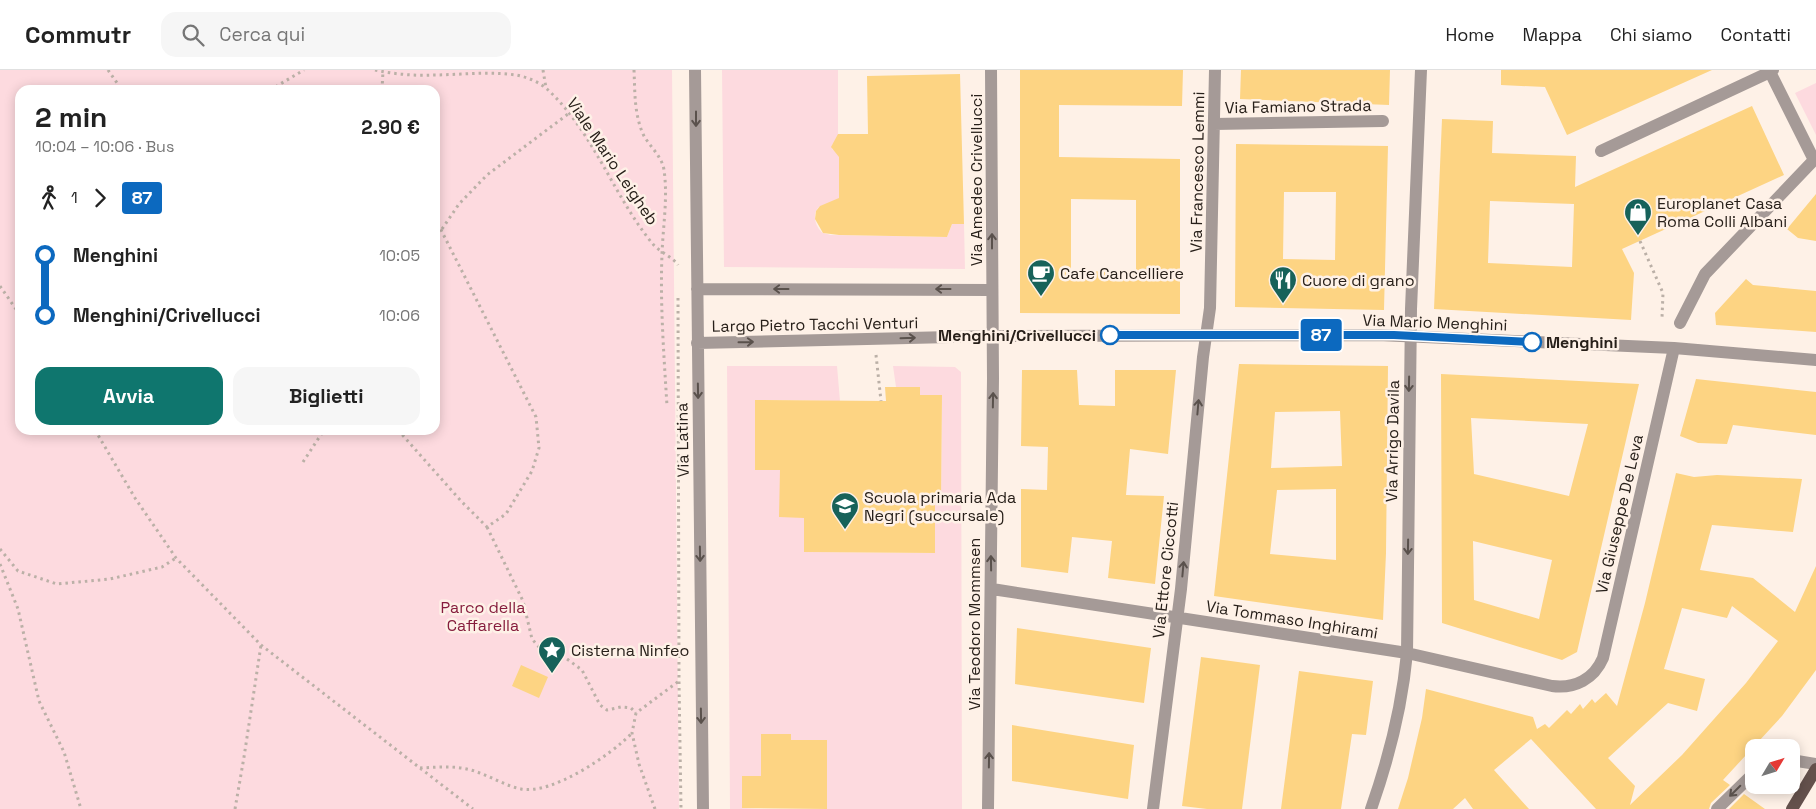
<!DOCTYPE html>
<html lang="it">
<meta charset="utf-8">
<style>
:root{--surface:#fff;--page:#f6f6f6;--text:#222;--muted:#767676;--line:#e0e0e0;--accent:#0f766e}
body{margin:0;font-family:"Space Grotesk",sans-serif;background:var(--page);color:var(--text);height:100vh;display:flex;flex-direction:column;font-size:19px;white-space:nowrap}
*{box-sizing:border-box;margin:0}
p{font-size:16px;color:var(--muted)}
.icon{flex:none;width:28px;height:28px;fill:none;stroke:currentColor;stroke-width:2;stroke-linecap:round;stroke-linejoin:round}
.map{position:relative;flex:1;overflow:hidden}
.drawer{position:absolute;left:15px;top:15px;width:425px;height:350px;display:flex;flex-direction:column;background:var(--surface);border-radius:15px;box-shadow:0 2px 12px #0003}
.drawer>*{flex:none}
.badge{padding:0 10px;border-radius:4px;font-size:18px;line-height:32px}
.needle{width:32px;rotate:52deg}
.fabs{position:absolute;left:1745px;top:669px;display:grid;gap:10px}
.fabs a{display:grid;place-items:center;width:55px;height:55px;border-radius:10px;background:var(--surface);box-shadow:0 2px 12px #0003;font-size:25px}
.map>.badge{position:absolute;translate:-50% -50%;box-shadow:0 0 0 2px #fff}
.legs{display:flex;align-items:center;gap:8px;height:55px;padding:0 20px;font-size:16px}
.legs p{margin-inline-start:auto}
.overview{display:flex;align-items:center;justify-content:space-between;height:85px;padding:0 20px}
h1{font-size:28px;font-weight:800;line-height:38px}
.action{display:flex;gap:10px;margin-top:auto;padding:10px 20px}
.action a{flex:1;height:58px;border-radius:15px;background:var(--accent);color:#fff;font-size:20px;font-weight:800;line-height:58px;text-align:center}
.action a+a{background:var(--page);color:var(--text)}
ul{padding:0 20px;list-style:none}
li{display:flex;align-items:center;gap:18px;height:60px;font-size:19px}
li i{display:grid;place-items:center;width:8px;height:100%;margin:0 6px;background:currentColor}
li i::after{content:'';width:12px;height:12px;margin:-6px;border:4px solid;border-radius:50%;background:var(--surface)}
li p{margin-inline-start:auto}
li:first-child i{background:linear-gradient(#0000 50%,currentColor 0)}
li:last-child i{background:linear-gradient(currentColor 50%,#0000 0)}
header{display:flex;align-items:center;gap:30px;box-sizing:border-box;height:70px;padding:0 25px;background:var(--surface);border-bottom:1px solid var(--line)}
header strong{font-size:24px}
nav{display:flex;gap:28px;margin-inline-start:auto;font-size:18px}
.search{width:350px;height:45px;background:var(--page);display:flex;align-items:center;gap:12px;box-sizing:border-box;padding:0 18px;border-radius:15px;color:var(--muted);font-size:19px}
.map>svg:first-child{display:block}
.green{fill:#fddadf;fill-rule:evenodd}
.building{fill:#fdd483;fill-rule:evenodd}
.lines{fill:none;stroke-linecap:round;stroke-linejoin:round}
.path{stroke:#bbb0a7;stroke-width:3;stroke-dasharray:2.5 4;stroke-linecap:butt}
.minor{stroke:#a59a97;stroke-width:12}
.major{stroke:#64514c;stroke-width:12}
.oneway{stroke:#5a514c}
.line-1-casing{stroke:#fff;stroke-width:11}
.line-1{stroke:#0c69bf;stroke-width:8}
.stop-1-dot{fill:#fff;stroke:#0c69bf;stroke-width:2.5}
.labels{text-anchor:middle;stroke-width:5;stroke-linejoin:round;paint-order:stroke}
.street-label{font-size:16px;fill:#28201a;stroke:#fef1e7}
.poi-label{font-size:16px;fill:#28201a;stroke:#fef1e7;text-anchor:start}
.stop-label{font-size:16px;font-weight:bold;fill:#28201a;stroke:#fef1e7;text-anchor:end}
.park-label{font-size:16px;fill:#861d3d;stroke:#fef1e7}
</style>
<header>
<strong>Commutr</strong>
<div class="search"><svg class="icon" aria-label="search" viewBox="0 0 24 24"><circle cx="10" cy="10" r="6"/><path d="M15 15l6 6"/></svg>Cerca qui</div>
<nav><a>Home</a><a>Mappa</a><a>Chi siamo</a><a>Contatti</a></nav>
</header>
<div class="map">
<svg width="1816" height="739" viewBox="0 0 1816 739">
<rect width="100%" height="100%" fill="#fef1e7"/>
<path class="green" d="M0 0H672L679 739H0ZM20 20H435V360H20Z
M722 0H838V70L832 75V79L839 84V132C833 133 824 134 819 137 811 144 816 158 823 163 824 163 830 165 831 165L947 167 952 154H964L965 199 724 197Z
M1816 13V65L1795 23Z
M727 296H837L840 331 755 330V400H850L804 421V482L935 483V433L941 432 942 325H920V317H896L893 296 955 297 961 302 962 739H827V671L791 670V664H762L761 706H742V738L758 739H730Z"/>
<path class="building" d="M1020 0H1183L1182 36 1059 35V87L1180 89V244L1020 243ZM1071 129 1136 130V202L1071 201Z
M1241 0H1390L1389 35 1240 29Z
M1501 0H1712L1567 65 1545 17 1501 15Z
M960 4 964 154H952L947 167 839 165 823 163 815 149 816 141 820 136 839 128V87L831 77 838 64H868L867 6Z
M1752 36 1784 105 1622 179 1634 203 1631 250 1434 239 1442 49 1493 51 1492 83 1576 86 1575 117ZM1490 131 1574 134 1572 197 1488 193Z
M1236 74 1388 76 1384 240 1235 237ZM1284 122H1336L1335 190 1283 189Z
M1816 124V171L1798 168 1787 159Z
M1746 209 1753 215 1816 221V262L1716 255 1715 243Z
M1239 294 1388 296 1386 483 1383 550 1214 526ZM1340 341 1342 396 1271 398 1275 342ZM1336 419V490L1270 484 1277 420Z
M1022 300H1077L1079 335 1115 336V300H1176L1168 384 1130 379 1126 425 1164 426 1155 514 1108 508 1112 471 1072 467 1068 503 1021 497V419L1047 420 1048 377 1021 376Z
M1441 304 1639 314 1577 582 1562 590 1442 553ZM1471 348 1588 354 1569 426 1474 404ZM1473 471 1552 490 1539 549 1474 530Z
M1696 309 1816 322V365L1733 355 1727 374 1698 373 1680 366Z
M885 317H920V325H942L941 433H935V483L804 482V448L779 447 780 400H755V330L886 331Z
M1676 403 1694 407 1717 405 1802 409 1793 462 1712 455 1700 500 1753 508 1795 542 1816 496V600L1782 646 1723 710 1730 715 1711 733 1709 739H1596L1531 669 1494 700 1529 739H1473L1465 728 1453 739H1398L1408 708 1422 648 1426 619 1533 647 1537 659 1545 654 1549 658 1567 640 1571 644 1580 634 1583 639 1592 629 1595 633 1606 623 1617 636 1645 533ZM1732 536 1778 571 1746 613 1682 685 1630 735 1635 716 1608 688 1668 633 1697 641 1705 609 1664 599 1682 538 1727 548Z
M1017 558 1151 578 1144 633 1015 614Z
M1201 587 1260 595 1242 739H1207L1182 736Z
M521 595 548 607 539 628 512 616Z
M1299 601 1373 611 1366 665 1352 664 1341 739H1281Z
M1012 655 1134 675 1128 729 1012 711Z
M761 664H791V670H827V739L742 738V706H761Z
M1744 724 1765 739H1729Z"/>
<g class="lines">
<path class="path" d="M108 0 122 20
M375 0C393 4 414 6 432 5 460 5 488 1 516 5 527 7 539 12 547 19 593 61 613 125 652 173 659 182 673 187 678 195
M543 0 546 18
M634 0C635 22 634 43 643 64 649 76 662 86 664 100 668 127 663 156 662 184 660 235 664 286 667 336
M270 20 304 0
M382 20 383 1
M442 159 459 134 487 105 568 44
M1640 171 1663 223 1662 248
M0 216 20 245
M678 228 679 611 681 739
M876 285 881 331
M95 360 135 428 176 488 261 575 473 739
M398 360 461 431 487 457 506 444 532 401 539 378 536 347 435 148
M303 392 324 360
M487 457 523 531 532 569 539 577 567 589 582 600 600 635 607 640 621 637 631 638 636 643
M0 479 18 501 57 514 110 509 162 497 176 488
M0 494 18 539 39 631 64 682 81 739
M420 698C440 697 459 695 477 702 492 707 506 716 521 719 552 725 611 685 632 663
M235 739 244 687 261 575
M655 739 639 694 632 663 636 643 679 611"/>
<path class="minor" d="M695 0 703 739
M1773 0 1770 2 1814 90 1816 88
M1214 54 1383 51
M1601 81 1770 2
M697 219 992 220
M1680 253 1705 204 1814 90
M697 273 993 266 1378 265 1674 278 1816 290
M992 519 1407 583 1552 616C1575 619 1594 609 1603 588L1674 278
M1791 690 1816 694
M988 739 993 308 991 0
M1153 739 1181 519 1203 287 1210 238 1215 0
M1371 739C1389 688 1402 637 1407 583L1411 239 1421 0
M1717 739 1754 703"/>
<path class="major" d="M1792 739 1816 699"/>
</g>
<defs><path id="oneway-shaft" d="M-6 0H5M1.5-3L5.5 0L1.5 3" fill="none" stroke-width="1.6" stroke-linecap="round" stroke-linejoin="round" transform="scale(1.25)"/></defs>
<g class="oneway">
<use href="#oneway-shaft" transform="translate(696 49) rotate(90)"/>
<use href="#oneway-shaft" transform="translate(992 171) rotate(-90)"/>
<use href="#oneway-shaft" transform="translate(781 219) rotate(-180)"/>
<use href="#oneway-shaft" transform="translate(943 219) rotate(-180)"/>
<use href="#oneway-shaft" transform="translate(908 268) rotate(-2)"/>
<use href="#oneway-shaft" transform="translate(746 272) rotate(-1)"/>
<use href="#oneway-shaft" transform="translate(1409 314) rotate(91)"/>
<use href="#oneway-shaft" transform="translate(698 321) rotate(89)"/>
<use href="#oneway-shaft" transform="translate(993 330) rotate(-89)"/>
<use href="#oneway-shaft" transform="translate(1198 337) rotate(-85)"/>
<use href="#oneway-shaft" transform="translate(1408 477) rotate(91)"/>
<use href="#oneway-shaft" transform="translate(700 484) rotate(89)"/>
<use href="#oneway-shaft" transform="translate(991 493) rotate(-91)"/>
<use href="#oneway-shaft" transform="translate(1183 499) rotate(-85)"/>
<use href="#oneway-shaft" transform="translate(701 646) rotate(89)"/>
<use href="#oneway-shaft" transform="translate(989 690) rotate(-89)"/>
<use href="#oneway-shaft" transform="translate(1735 721) rotate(135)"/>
</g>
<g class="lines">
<g class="line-1-casing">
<path id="line-1" d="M1110 265H1394L1532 272"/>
</g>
<use href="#line-1" class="line-1"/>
</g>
<defs>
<g id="shop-pin" transform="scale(1.4375)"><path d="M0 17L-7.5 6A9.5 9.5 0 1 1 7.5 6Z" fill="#17625a" stroke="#fef1e7"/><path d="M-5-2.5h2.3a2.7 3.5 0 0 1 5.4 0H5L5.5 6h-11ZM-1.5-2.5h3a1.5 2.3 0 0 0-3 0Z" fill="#fff"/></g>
<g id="cafe-pin" transform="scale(1.4375)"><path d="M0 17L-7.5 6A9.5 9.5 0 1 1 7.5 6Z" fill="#17625a" stroke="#fef1e7"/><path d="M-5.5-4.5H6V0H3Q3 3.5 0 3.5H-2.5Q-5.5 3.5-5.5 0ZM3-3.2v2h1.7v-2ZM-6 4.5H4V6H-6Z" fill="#fff"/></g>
<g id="restaurant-pin" transform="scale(1.4375)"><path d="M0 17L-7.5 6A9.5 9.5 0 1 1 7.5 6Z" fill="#17625a" stroke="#fef1e7"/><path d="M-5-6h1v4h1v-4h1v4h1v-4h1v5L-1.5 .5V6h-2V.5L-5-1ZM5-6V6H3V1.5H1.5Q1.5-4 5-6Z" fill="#fff"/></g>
<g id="school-pin" transform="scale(1.4375)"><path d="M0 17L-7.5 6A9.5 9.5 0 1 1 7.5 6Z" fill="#17625a" stroke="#fef1e7"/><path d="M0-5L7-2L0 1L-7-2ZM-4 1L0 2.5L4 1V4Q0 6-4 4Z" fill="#fff"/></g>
<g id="sight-pin" transform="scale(1.4375)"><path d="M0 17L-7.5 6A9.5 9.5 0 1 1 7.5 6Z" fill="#17625a" stroke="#fef1e7"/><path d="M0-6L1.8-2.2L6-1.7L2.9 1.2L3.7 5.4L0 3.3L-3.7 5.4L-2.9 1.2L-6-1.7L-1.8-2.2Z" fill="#fff"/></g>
</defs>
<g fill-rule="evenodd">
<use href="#shop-pin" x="1638" y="142"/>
<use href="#cafe-pin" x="1041" y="203"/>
<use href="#restaurant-pin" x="1283" y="210"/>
<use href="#school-pin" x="845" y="436"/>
<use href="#sight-pin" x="552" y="580"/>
</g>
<g class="stop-1-dot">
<circle cx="1110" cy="265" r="9"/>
<circle cx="1532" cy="272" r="9"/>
</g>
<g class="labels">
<g class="street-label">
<text transform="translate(1298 36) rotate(-1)" y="6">Via Famiano Strada</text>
<text transform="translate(613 91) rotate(56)" y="6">Viale Mario Leigheb</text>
<text transform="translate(1197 102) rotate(-89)" y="6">Via Francesco Lemmi</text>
<text transform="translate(976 110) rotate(-90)" y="6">Via Amedeo Crivellucci</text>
<text transform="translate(1435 252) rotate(2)" y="6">Via Mario Menghini</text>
<text transform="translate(815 254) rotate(-1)" y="6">Largo Pietro Tacchi Venturi</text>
<text transform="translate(682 370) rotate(-91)" y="6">Via Latina</text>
<text transform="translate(1392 371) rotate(-89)" y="6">Via Arrigo Davila</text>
<text transform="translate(1619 444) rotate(-77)" y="6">Via Giuseppe De Leva</text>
<text transform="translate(1165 500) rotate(-84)" y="6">Via Ettore Ciccotti</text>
<text transform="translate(1292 549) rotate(9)" y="6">Via Tommaso Inghirami</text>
<text transform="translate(974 554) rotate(-90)" y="6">Via Teodoro Mommsen</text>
</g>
<g class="poi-label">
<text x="1657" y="139">Europlanet Casa<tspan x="1657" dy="18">Roma Colli Albani</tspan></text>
<text x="1060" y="209">Cafe Cancelliere</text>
<text x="1302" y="216">Cuore di grano</text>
<text x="864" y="433">Scuola primaria Ada<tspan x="864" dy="18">Negri (succursale)</tspan></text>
<text x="571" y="586">Cisterna Ninfeo</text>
</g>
<g class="stop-label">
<text x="1096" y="271">Menghini/Crivellucci</text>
<text x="1546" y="278" text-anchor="start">Menghini</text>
</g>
<g class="park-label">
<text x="483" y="543">Parco della<tspan x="483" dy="18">Caffarella</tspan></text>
</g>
</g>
</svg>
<div class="fabs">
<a><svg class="needle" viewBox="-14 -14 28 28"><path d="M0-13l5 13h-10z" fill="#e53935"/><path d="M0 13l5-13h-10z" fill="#767676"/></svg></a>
</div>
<b class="badge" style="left:1321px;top:265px;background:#0c69bf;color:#fff">87</b>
<section class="drawer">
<div class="overview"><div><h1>2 min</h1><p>10:04 – 10:06 · Bus</p></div><b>2.90 €</b></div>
<div class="legs"><svg class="icon" aria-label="walk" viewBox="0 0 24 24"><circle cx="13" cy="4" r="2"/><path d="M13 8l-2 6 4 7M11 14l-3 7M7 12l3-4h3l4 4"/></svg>1<svg class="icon" aria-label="forward" viewBox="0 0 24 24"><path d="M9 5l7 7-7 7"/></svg><b class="badge" style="background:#0c69bf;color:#fff">87</b></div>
<ul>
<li><i style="color:#0c69bf"></i><b>Menghini</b><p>10:05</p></li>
<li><i style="color:#0c69bf"></i><b>Menghini/Crivellucci</b><p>10:06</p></li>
</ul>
<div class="action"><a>Avvia</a><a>Biglietti</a></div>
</section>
</div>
